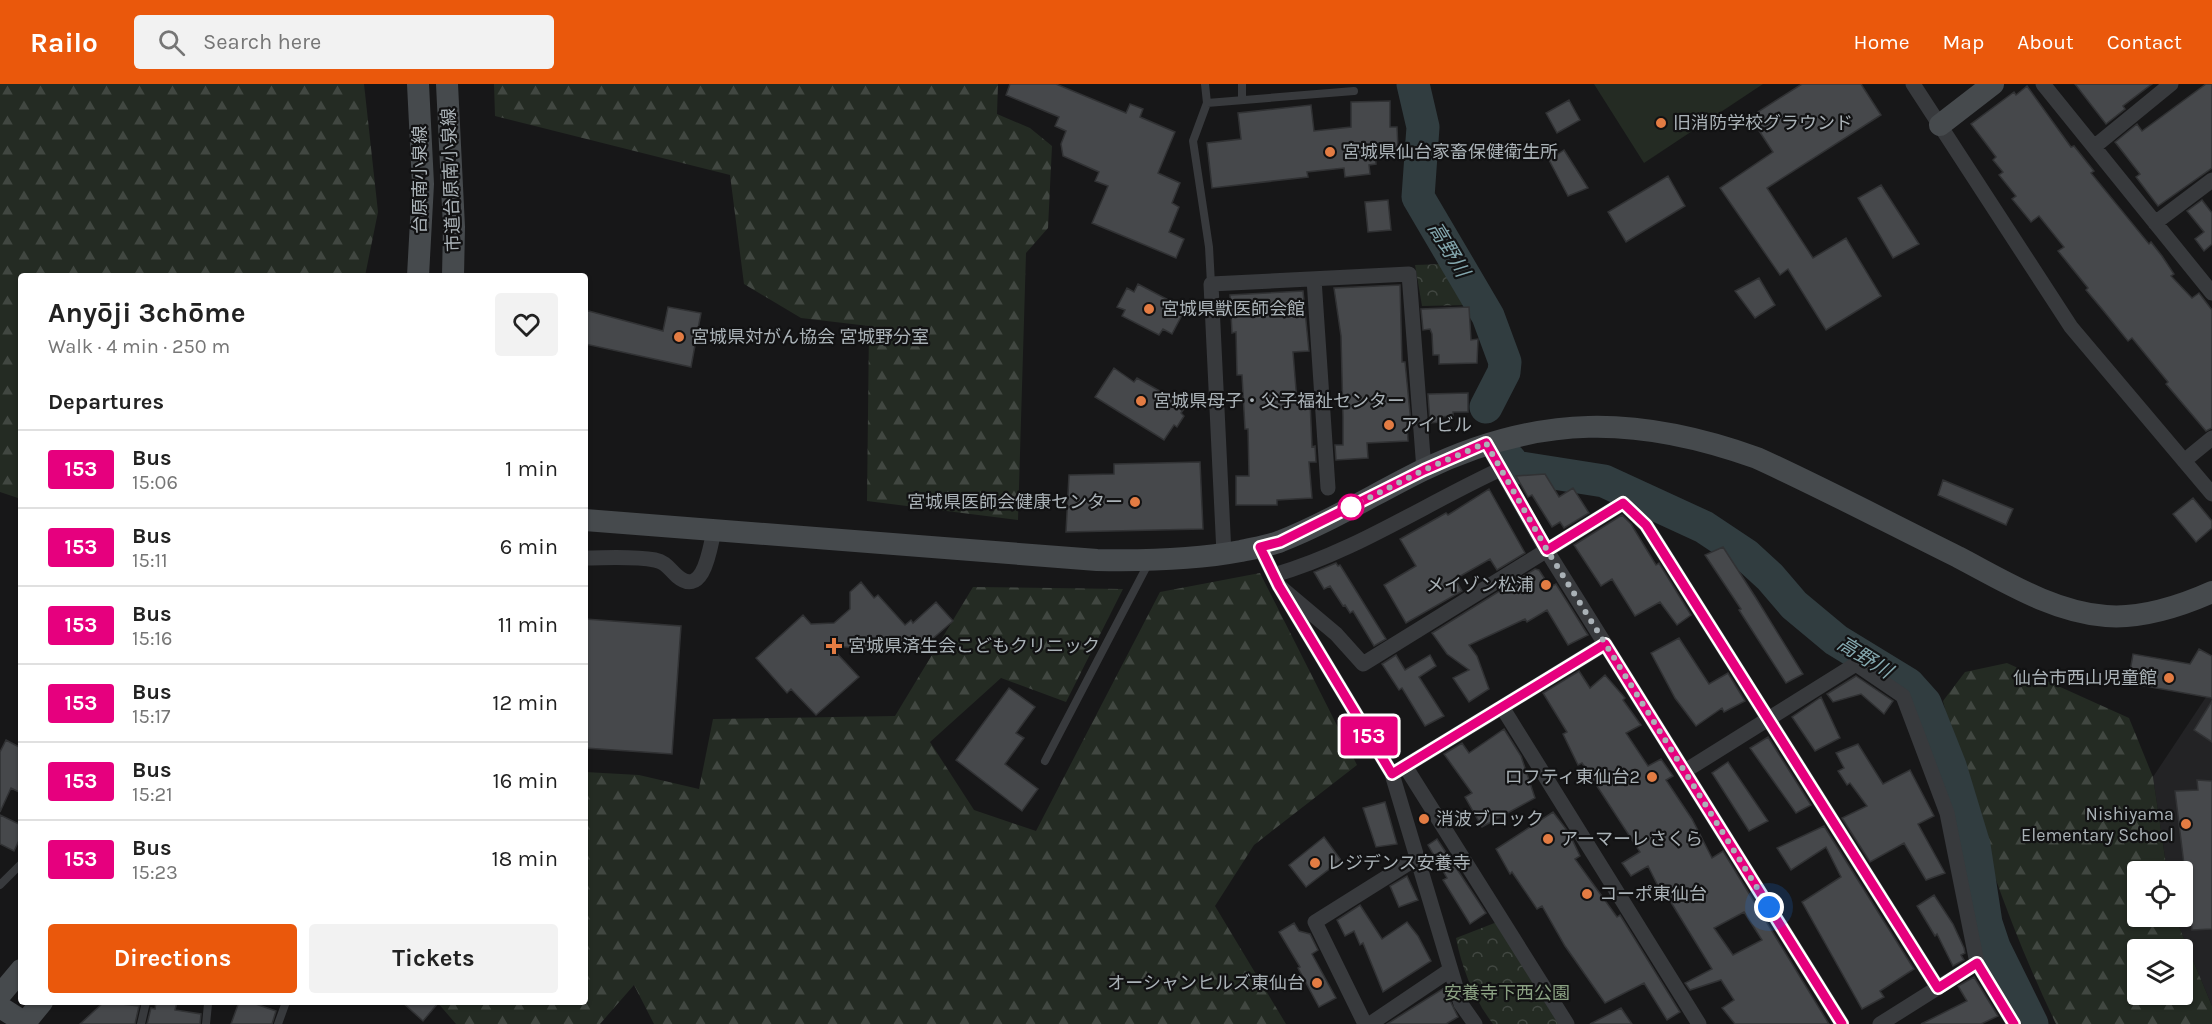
<!DOCTYPE html>
<meta charset="utf-8">
<style>
:root{--surface:#fff;--page:#f2f2f2;--text:#222;--muted:#767676;--line:#e0e0e0;--accent:#ea580c}
body{margin:0;font-family:Karla,"Noto Sans JP",sans-serif;background:var(--page);color:var(--text);height:100vh;display:flex;flex-direction:column;font-size:22px;white-space:nowrap}
*{box-sizing:border-box;margin:0}
p{font-size:20px;color:var(--muted)}
.icon{flex:none;width:33px;height:33px;fill:none;stroke:currentColor;stroke-width:2;stroke-linecap:round;stroke-linejoin:round}
.map{position:relative;flex:1;overflow:hidden}
.drawer{position:absolute;left:18px;top:189px;width:570px;height:732px;display:flex;flex-direction:column;background:var(--surface);border-radius:6px;box-shadow:0 2px 4px #0004}
.drawer>*{flex:none}
.badge{padding:0 12px;border-radius:4px;font-size:21px;line-height:39px}
.controls{position:absolute;left:2127px;top:777px;display:grid;gap:12px}
.controls a{display:grid;place-items:center;width:66px;height:66px;border-radius:6px;background:var(--surface);box-shadow:0 2px 4px #0004;font-size:30px}
.you{position:absolute;width:30px;height:30px;margin:-15px;border:4px solid #fff;border-radius:50%;background:#1a73e8;box-shadow:0 0 0 9px #1a73e833}
.map>.badge{position:absolute;translate:-50% -50%;box-shadow:0 0 0 3px #fff}
h2{padding:0 30px;font-size:22px;line-height:54px}
.round{display:grid;place-items:center;flex:none;width:63px;height:63px;border-radius:6px;background:var(--page)}
.summary{display:flex;align-items:center;justify-content:space-between;height:102px;padding:0 30px}
h1{font-size:28px;font-weight:700;line-height:45px}
.action{display:flex;gap:12px;margin-top:auto;padding:12px 30px}
.action a{flex:1;height:69px;border-radius:6px;background:var(--accent);color:#fff;font-size:24px;font-weight:700;line-height:69px;text-align:center}
.action a+a{background:var(--page);color:var(--text)}
ul{padding:0;list-style:none}
li{display:flex;align-items:center;gap:18px;height:78px;padding:0 30px;border-top:2px solid var(--line)}
li div{flex:1}
li b{display:block;font-size:22px}
li em{font-style:normal}
li .badge{min-width:66px;font-weight:700;text-align:center}
header{display:flex;align-items:center;gap:36px;box-sizing:border-box;height:84px;padding:0 30px;background:var(--accent);color:#fff}
header strong{font-size:28px}
nav{display:flex;gap:33px;margin-inline-start:auto;font-size:21px}
.search{width:420px;height:54px;background:var(--page);display:flex;align-items:center;gap:15px;box-sizing:border-box;padding:0 21px;border-radius:6px;color:var(--muted);font-size:22px}
.map>svg:first-child{display:block}
.built{fill:#232325}
.forest{fill:url(#forest-firs);fill-rule:evenodd}
.park{fill:url(#park-crowns)}
.pitch{fill:#242b23}
.lines{fill:none;stroke-linecap:round;stroke-linejoin:round}
.river{stroke:#313d40;stroke-width:33}
.building{fill:#46484b;stroke:#313234;stroke-width:1.5;fill-rule:evenodd}
.lane{stroke:#383a3d;stroke-width:8}
.street{stroke:#383a3d;stroke-width:15}
.secondary{stroke:#464a4d;stroke-width:22}
.line-casing{stroke:#fff;stroke-width:14}
.line{stroke:#e6007e;stroke-width:9}
.walk{stroke:#aab2b7;stroke-width:6;stroke-dasharray:0 10.8}
.poi-dot{fill:#e37c43;stroke:#121213;stroke-width:2}
.stop-dot{fill:#fff;stroke:#e6007e;stroke-width:3}
.labels{text-anchor:middle;stroke-width:4.5;stroke-linejoin:round;paint-order:stroke}
.poi-label{font-size:18px;fill:#aab2b7;stroke:#121213;text-anchor:start}
.street-label{font-size:18px;fill:#aab2b7;stroke:#121213}
.park-label{font-size:18px;fill:#8aa182;stroke:#121213}
.water-label{font-size:20px;font-style:italic;fill:#84a8af;stroke:#121213}
</style>
<header>
<strong>Railo</strong>
<div class="search"><svg class="icon" aria-label="search" viewBox="0 0 24 24"><circle cx="10" cy="10" r="6"/><path d="M15 15l6 6"/></svg>Search here</div>
<nav><a>Home</a><a>Map</a><a>About</a><a>Contact</a></nav>
</header>
<div class="map">
<svg width="2212" height="940" viewBox="0 0 2212 940">
<defs>
<pattern id="forest-firs" width="22" height="20" patternUnits="userSpaceOnUse" patternTransform="scale(1.5)"><rect width="22" height="20" fill="#242b23"/><path d="M5 1l3.5 6h-7zM16 11l3.5 6h-7z" fill="#414741"/></pattern>
<pattern id="park-crowns" width="20" height="18" patternUnits="userSpaceOnUse" patternTransform="scale(1.5)"><rect width="20" height="18" fill="#242b23"/><path d="M2 6a3 3 0 1 1 6 0M12 15a3 3 0 1 1 6 0" fill="none" stroke="#414741"/></pattern>
</defs>
<rect width="100%" height="100%" fill="#171718"/>
<path class="built" d="M2212 604V922L2175 833 2182 832V788L2167 787 2153 693Z"/>
<path class="forest" d="M0 0H364L378 128 365 192H21V415L0 408Z
M494 0H998L997 30 1030 44 1052 62 1048 144 1026 169 1018 436 867 417 869 242 801 234 744 200 730 91 495 32Z
M1260 489 1357 681 1254 761 1215 822 1286 940H654L634 901 600 940H456L437 918H585V688L639 691 699 705 713 635 895 632 973 503 1123 505 1066 618 1001 594 930 658 974 726 1036 747 1160 508Z
M2007 579 2129 634 2153 693 2167 787 2138 788V832L2175 833 2212 922V940H2056C2007 838 1969 727 1943 617L1965 588ZM2138 866H2182V910H2138Z"/>
<path class="park" d="M1443 180 1469 221 1422 222 1415 181Z
M1497 838 1559 940H1493C1474 915 1462 885 1456 854Z"/>
<path class="pitch" d="M1594 0H1763L1644 79Z"/>
<g class="lines">
<path class="river" d="M1413 0 1423 43 1418 113 1488 232 1505 278 1504 288 1486 323
M1510 376 1515 383 1604 397 1704 443 1746 471 1770 493 1794 521 1836 556 1908 600 1925 619 1950 682 1974 761 1986 839 1994 863 2032 940"/>
</g>
<path class="building" d="M1010 0H1056L1126 29 1130 20 1143 25 1140 33 1175 48 1158 89 1180 99 1172 119 1179 123 1169 148 1184 155 1176 174 1092 139 1108 102 1095 97 1099 88 1063 72 1061 60 1066 47 1055 42 1059 33 1006 11Z
M1802 0H1861L1881 31 1767 104 1813 174 1846 154 1881 212 1826 246 1788 185 1780 191 1720 104 1773 68 1750 33Z
M2075 0H2152L2123 22 2125 25 2106 40Z
M2206 0H2212V84L2158 122 2136 93 2140 90 2115 58 2137 40 2142 47Z
M2027 2 2071 63 2074 62 2094 87 2091 89 2149 160 2151 158 2162 172 2174 190 2171 192 2192 214 2199 209 2212 226V344L2206 347 2166 300 2168 298 2132 254 2128 257 2102 225 2086 206 2088 204 2058 167 2064 163 2039 132 2031 138 2012 115 2016 112 1999 91 2003 88 1993 76 1996 73 1971 40 2014 8 2016 11Z
M1569 16 1580 36 1557 49 1546 29Z
M1390 17V43H1397L1398 65 1375 66 1376 80 1369 81 1370 90 1345 93 1344 84 1307 88 1308 93 1212 104 1207 59 1241 55 1238 29 1311 21 1314 47 1351 43V18Z
M1564 66 1588 104 1568 112 1549 76Z
M1668 92 1685 122 1626 158 1608 128Z
M1881 101 1919 160 1893 174 1858 114Z
M1388 116 1391 146 1368 148 1365 118Z
M2202 116 2212 129V160L2204 167 2195 155 2204 148 2187 127Z
M1759 194 1775 221 1755 234 1735 207Z
M1138 200 1178 221 1175 227 1182 231 1172 250 1163 245 1159 251 1122 232 1125 226 1117 223 1127 204 1134 208Z
M1400 201 1402 278H1405L1411 339H1407L1408 357 1367 359 1368 374 1336 376 1335 361H1343V333L1341 252 1334 204Z
M1303 207 1309 267 1293 268 1297 318 1310 317 1312 363 1315 362 1316 378H1309L1312 414 1277 416V421H1236V392H1249L1248 345H1245L1242 291H1237L1236 248 1232 249 1230 211Z
M668 223 701 229 691 283 585 260V226L663 247Z
M1469 223 1471 256 1478 255 1477 279 1439 280V271H1433L1432 250 1430 245 1423 246 1421 225Z
M1114 284 1134 298 1137 294 1186 322 1181 329 1184 332 1177 343 1174 341 1164 356 1095 313Z
M1468 309V328H1453V332L1440 333V338L1430 339 1428 310Z
M1200 378 1203 445 1066 448 1069 391 1114 390V380Z
M1545 390 1559 413 1573 404 1589 429 1564 444 1560 438 1552 443 1532 411 1528 413 1516 392Z
M1943 396 2013 425 2006 441 1938 411Z
M1489 405 1525 469 1497 486 1490 475 1455 495 1462 507 1406 539 1384 501 1416 482 1400 455 1446 429 1448 431Z
M2193 414 2212 437V444L2196 458 2173 430Z
M1622 431 1631 440 1656 481 1659 479 1691 531 1677 541 1660 518 1635 532 1612 495 1601 502 1574 461Z
M1723 463 1756 514 1803 590 1786 599 1739 526 1741 525 1705 471Z
M1336 479 1338 482 1340 481 1386 555 1374 562 1353 527 1350 529 1345 521 1343 522 1330 502 1324 505 1314 488Z
M1535 485 1539 486 1550 503 1556 500 1588 551 1568 561 1547 526 1527 538 1525 535 1469 561 1477 572 1489 605 1469 618 1453 594 1469 586 1447 570 1432 549Z
M861 498 874 514 878 511 905 541 911 536 913 539 936 518 953 537 930 557 933 561 925 568 830 562 859 593 816 631 791 605 787 609 756 574 803 531 811 540 834 539 850 525V508Z
M585 535 681 542 672 670 585 664Z
M1679 554 1709 600 1728 589 1745 617 1724 628 1722 624 1696 642 1675 614 1651 569Z
M2199 565 2212 572V614L2128 599 2133 570 2190 580Z
M1396 571 1405 586 1430 571 1436 582 1419 593 1444 632 1425 642 1402 604 1399 606 1382 580Z
M1579 587 1590 604 1605 591 1625 614 1623 616 1641 641 1626 649 1648 682 1661 675 1673 692 1666 696 1692 735 1712 774 1723 767 1829 940H1735L1722 924 1734 916 1721 896 1690 906 1685 899 1712 885 1664 807 1661 808 1648 782 1631 792 1622 779 1640 768 1582 679 1578 681 1563 650 1567 648 1543 609ZM1744 828 1762 856 1733 871 1714 844Z
M1856 592 1893 617 1884 630 1861 610 1833 618 1827 610Z
M1009 604 1035 623 1016 649 1024 654 1005 680 1038 705 1022 727 956 676Z
M1821 613 1840 654 1815 667 1792 633Z
M2212 617V658L2194 646Z
M1504 645 1521 672 1535 714 1482 743 1465 713 1472 709 1444 670 1462 659 1469 669Z
M1768 653 1811 721 1796 729 1750 664Z
M6 656 21 664V709L11 704 0 728V668Z
M1858 660 1883 700 1910 686 1934 732 1918 740 1945 789 1926 796 1904 759 1870 778 1842 734 1867 722 1850 699 1847 701 1838 687 1844 684 1836 669Z
M1728 678 1768 737 1749 747 1712 689Z
M2197 696 2212 697V845L2192 846 2175 707 2198 706Z
M1385 718 1397 760 1376 763 1363 724Z
M1553 728 1569 749 1580 772 1575 775 1617 833 1620 831 1680 928 1667 936 1644 899 1605 919 1565 862 1542 822 1537 825 1512 788 1510 790 1496 765Z
M0 731 21 741V752L14 767 0 760Z
M1824 742 1914 885 1880 907 1884 913 1862 925 1802 818 1841 793 1826 763 1791 786 1777 764Z
M1324 753 1341 776 1306 803 1289 781Z
M1437 755 1486 829 1470 840 1443 796 1447 794 1428 761Z
M1407 792 1418 816 1399 823 1390 802Z
M1934 811 1953 840 1964 864 1965 869 1961 871 1964 876 1953 882 1937 850 1935 852 1917 822Z
M1360 821 1382 855 1407 838 1418 852 1431 877 1383 908 1363 859 1360 861 1354 847 1345 852 1337 836Z
M1294 839 1299 847 1310 850 1318 866 1312 870 1336 914 1319 923 1298 884 1300 883 1279 848Z
M1974 893 1998 932 1981 940H1921L1967 917 1958 902Z
M1444 904 1458 933 1446 940H1387Z
M104 918 139 922 135 940H80Z
M156 918H177L175 926 201 930 200 940H147L151 924 155 925Z
M239 918H250L276 927 272 940H231Z
M402 918H439L423 937Z
M1621 924 1632 940H1590Z"/>
<g class="lines">
<path class="lane" d="M1205 0 1207 19
M1242 0V16
M1211 200 1209 163 1193 57 1207 19 1354 7
M1045 677 1148 480
M0 801 21 780
M141 940 146 918
M206 940 208 920
M278 940 286 918"/>
<path class="street" d="M1913 0 2071 243 2212 410
M2043 0 2212 209
M2094 63 2171 0
M2155 139 2212 96
M1314 195 1328 404
M1486 359 1547 467 1842 940
M2184 377 2212 354
M1260 463 1279 502 1392 690
M1224 470 1211 200 1409 190 1424 386
M585 474C607 474 633 472 655 476 666 478 669 485 677 492 704 515 710 463 714 447
M1274 491C1354 468 1425 420 1501 385
M1279 502 1336 550 1363 580 1623 419 1646 441 1938 904
M1502 623 1605 560
M1405 682 1567 940
M1685 687 1856 580 1903 612 1947 729 1977 879 2014 940
M1365 940 1315 838 1417 774
M1370 940 1450 886
M1475 940 1461 920 1392 690 1502 623 1699 940
M1880 940 1977 879"/>
<path class="secondary" d="M418 0 423 100 418 192
M447 0 454 143 453 192
M1940 41 1993 0
M585 436 1097 476C1146 477 1193 476 1241 467 1254 464 1269 462 1281 457 1330 438 1376 409 1423 386 1539 330 1637 331 1757 374 1825 405 1891 440 1958 473 2004 497 2053 528 2106 532 2140 535 2181 522 2212 508
M0 911 21 886
M0 923 27 940
M24 940 42 918"/>
</g>
<g class="lines">
<g class="line-casing">
<path id="line" d="M1842 940 1605 560 1392 690 1279 502 1260 463 1280 458 1424 386 1486 359 1547 466 1623 419 1646 441 1938 904 1977 879 2014 940"/>
</g>
<use href="#line" class="line"/>
<path class="walk" d="M1351 423 1424 386 1486 359 1547 466 1769 823"/>
</g>
<g class="poi-dot">
<circle cx="1661" cy="39" r="6"/>
<circle cx="1330" cy="68" r="6"/>
<circle cx="1149" cy="225" r="6"/>
<circle cx="679" cy="253" r="6"/>
<circle cx="1141" cy="317" r="6"/>
<circle cx="1389" cy="341" r="6"/>
<circle cx="1135" cy="418" r="6"/>
<circle cx="1546" cy="501" r="6"/>
<path d="M831 553h6v6h6v6h-6v6h-6v-6h-6v-6h6z"/>
<circle cx="2169" cy="594" r="6"/>
<circle cx="1652" cy="693" r="6"/>
<circle cx="1424" cy="735" r="6"/>
<circle cx="2186" cy="740" r="6"/>
<circle cx="1548" cy="755" r="6"/>
<circle cx="1315" cy="779" r="6"/>
<circle cx="1587" cy="810" r="6"/>
<circle cx="1317" cy="899" r="6"/>
</g>
<circle class="stop-dot" cx="1351" cy="423" r="12"/>
<g class="labels">
<g class="poi-label">
<text x="1673" y="45">旧消防学校グラウンド</text>
<text x="1342" y="74">宮城県仙台家畜保健衛生所</text>
<text x="1161" y="231">宮城県獣医師会館</text>
<text x="691" y="259">宮城県対がん協会 宮城野分室</text>
<text x="1153" y="323">宮城県母子・父子福祉センター</text>
<text x="1401" y="347">アイビル</text>
<text x="1123" y="424" text-anchor="end">宮城県医師会健康センター</text>
<text x="1534" y="507" text-anchor="end">メイゾン松浦</text>
<text x="848" y="568">宮城県済生会こどもクリニック</text>
<text x="2157" y="600" text-anchor="end">仙台市西山児童館</text>
<text x="1640" y="699" text-anchor="end">ロフティ東仙台2</text>
<text x="2174" y="736" text-anchor="end">Nishiyama<tspan x="2174" dy="21">Elementary School</tspan></text>
<text x="1436" y="741">消波ブロック</text>
<text x="1560" y="761">アーマーレさくら</text>
<text x="1327" y="785">レジデンス安養寺</text>
<text x="1599" y="816">コーポ東仙台</text>
<text x="1305" y="905" text-anchor="end">オーシャンヒルズ東仙台</text>
</g>
<g class="street-label">
<text transform="translate(420 96) rotate(-90)" y="6">台原南小泉線</text>
<text transform="translate(451 96) rotate(-92)" y="6">市道台原南小泉線</text>
</g>
<g class="park-label">
<text x="1507" y="915">安養寺下西公園</text>
</g>
<g class="water-label">
<text transform="translate(1449 165) rotate(59)" y="7">高野川</text>
<text transform="translate(1865 573) rotate(32)" y="7">高野川</text>
</g>
</g>
</svg>
<div class="controls">
<a><svg class="icon" aria-label="locate" viewBox="0 0 24 24"><circle cx="12" cy="12" r="6"/><path d="M12 2v4M12 18v4M2 12h4M18 12h4"/></svg></a>
<a><svg class="icon" aria-label="layers" viewBox="0 0 24 24"><path d="M12 4l9 5-9 5-9-5zM3 14l9 5 9-5"/></svg></a>
</div>
<div class="you" style="left:1769px;top:823px"></div>
<b class="badge" style="left:1369px;top:652px;background:#e6007e;color:#fff">153</b>
<section class="drawer">
<div class="summary"><div><h1>Anyōji 3chōme</h1><p>Walk · 4 min · 250 m</p></div><a class="round"><svg class="icon" aria-label="heart" viewBox="0 0 24 24"><path d="M12 20l-8-8c-3-5 5-10 8-4 3-6 11-1 8 4z"/></svg></a></div>
<h2>Departures</h2>
<ul>
<li><span class="badge" style="background:#e6007e;color:#fff">153</span><div><b>Bus</b><p>15:06</p></div><em>1 min</em></li>
<li><span class="badge" style="background:#e6007e;color:#fff">153</span><div><b>Bus</b><p>15:11</p></div><em>6 min</em></li>
<li><span class="badge" style="background:#e6007e;color:#fff">153</span><div><b>Bus</b><p>15:16</p></div><em>11 min</em></li>
<li><span class="badge" style="background:#e6007e;color:#fff">153</span><div><b>Bus</b><p>15:17</p></div><em>12 min</em></li>
<li><span class="badge" style="background:#e6007e;color:#fff">153</span><div><b>Bus</b><p>15:21</p></div><em>16 min</em></li>
<li><span class="badge" style="background:#e6007e;color:#fff">153</span><div><b>Bus</b><p>15:23</p></div><em>18 min</em></li>
</ul>
<div class="action"><a>Directions</a><a>Tickets</a></div>
</section>
</div>
